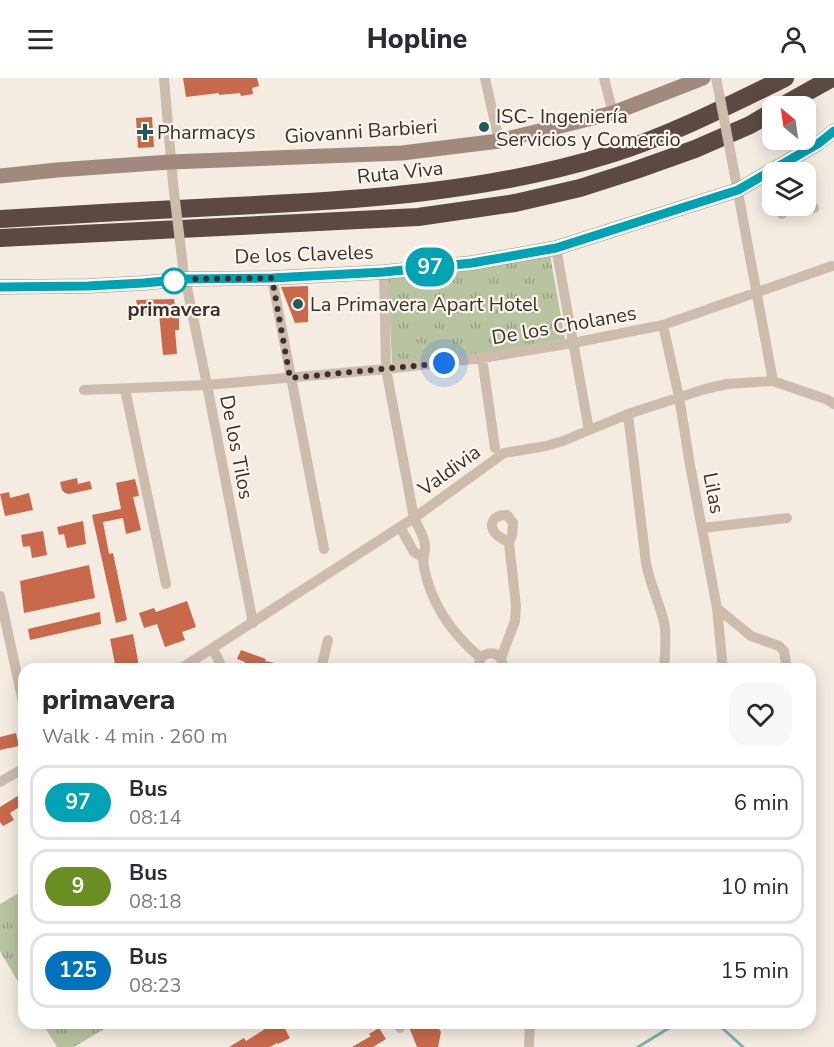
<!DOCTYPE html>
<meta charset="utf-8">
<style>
:root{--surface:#fff;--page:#f7f7f7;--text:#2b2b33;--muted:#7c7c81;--line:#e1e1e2}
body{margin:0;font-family:"Nunito Sans",sans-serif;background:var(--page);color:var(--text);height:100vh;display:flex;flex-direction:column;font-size:22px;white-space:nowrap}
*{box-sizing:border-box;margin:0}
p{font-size:20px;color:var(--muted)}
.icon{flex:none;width:33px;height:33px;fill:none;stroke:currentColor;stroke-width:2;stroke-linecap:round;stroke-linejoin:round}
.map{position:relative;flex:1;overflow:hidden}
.details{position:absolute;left:18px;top:585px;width:798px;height:366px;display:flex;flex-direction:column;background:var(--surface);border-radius:18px;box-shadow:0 3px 15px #0003}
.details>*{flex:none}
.badge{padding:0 12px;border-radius:20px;font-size:21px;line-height:39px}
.needle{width:39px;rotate:331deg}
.tools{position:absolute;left:762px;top:18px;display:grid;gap:12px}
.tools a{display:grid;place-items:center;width:54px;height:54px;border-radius:12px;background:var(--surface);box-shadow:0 3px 15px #0003;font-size:30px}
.you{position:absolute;width:30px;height:30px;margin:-15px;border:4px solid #fff;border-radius:50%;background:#1a73e8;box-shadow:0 0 0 9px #1a73e833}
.map>.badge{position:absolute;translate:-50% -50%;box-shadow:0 0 0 3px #fff}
.round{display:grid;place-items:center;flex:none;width:63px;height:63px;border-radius:18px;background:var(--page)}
.headline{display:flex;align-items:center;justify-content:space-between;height:102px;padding:0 24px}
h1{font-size:28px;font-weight:800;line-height:45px}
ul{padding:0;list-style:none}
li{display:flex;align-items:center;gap:18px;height:75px;margin:0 12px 9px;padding:0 12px;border:3px solid var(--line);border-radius:18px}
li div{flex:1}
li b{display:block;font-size:22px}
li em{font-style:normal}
li .badge{min-width:66px;font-weight:700;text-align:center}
header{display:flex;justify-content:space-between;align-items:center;height:78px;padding:0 24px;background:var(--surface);font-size:27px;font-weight:800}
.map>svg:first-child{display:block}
.park{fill:url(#park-tufts)}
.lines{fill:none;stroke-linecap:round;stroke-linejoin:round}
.stream{stroke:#7fb0b2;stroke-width:3}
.building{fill:#c8694b}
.street{stroke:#cdbbac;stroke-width:10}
.secondary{stroke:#a18a7d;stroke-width:15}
.highway{stroke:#5c4a42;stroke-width:18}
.street-bridge{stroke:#cdbbac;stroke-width:10}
.line-casing{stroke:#fff;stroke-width:14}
.line{stroke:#00a3b4;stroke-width:9}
.walk{stroke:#3b302b;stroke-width:6;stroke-dasharray:0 10.8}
.poi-dot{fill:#1f5a5e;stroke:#fbf5ee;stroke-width:2}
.stop-dot{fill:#fff;stroke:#00a3b4;stroke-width:3}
.labels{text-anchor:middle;stroke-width:4.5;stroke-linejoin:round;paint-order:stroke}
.poi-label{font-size:20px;fill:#3b302b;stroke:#fbf5ee;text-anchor:start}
.street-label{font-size:20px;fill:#3b302b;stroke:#fbf5ee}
.stop-label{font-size:20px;font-weight:bold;fill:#3b302b;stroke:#fbf5ee}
</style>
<header><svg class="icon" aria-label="menu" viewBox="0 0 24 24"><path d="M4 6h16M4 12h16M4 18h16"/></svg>Hopline<svg class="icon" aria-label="person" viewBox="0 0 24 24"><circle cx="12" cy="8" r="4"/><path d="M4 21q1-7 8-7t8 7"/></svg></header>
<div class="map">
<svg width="834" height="969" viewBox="0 0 834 969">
<defs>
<pattern id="park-tufts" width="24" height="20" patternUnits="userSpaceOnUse" patternTransform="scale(1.5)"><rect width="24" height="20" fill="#b8c4a0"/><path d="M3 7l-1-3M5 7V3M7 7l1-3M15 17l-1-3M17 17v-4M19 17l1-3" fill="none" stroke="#97a083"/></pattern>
</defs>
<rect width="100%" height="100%" fill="#f4ebe1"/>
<path class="park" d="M550 177 565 261 482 276 392 286 388 199Z
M24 812V914L0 873V826Z
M42 945H114L74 969H57Z"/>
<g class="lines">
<path class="stream" d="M638 969 674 947H719L743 969"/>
</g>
<path class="building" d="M183 0H257L259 8 252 10 253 16 241 18 240 15 219 17V15L186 19Z
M152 39 154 69 138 70 136 40Z
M308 208V244L295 245 281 209Z
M174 221 176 239 179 238V252H175L177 276 163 277 159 235 139 236 136 222Z
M77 400 78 406 90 403 92 411 69 416 65 415 62 412 60 404Z
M135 401 139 418 133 419 141 452 126 456 123 440 103 444 109 476 113 475 127 542 116 545 92 437 121 431 116 405Z
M9 414 10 420 29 415 33 432 5 438 0 416Z
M83 443 86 466 67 470 64 456 59 457 57 449Z
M43 453 47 477 32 480 30 468 23 469 21 457Z
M89 487 95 520 24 535 20 503Z
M187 523 196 549 182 554 185 562 165 569 157 546 144 550 139 535 154 530 156 534Z
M100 534 101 546 30 562 28 551Z
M133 556 139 588 125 591H116L110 561Z
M241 572 266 581 265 583 285 587V591H243L245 584 237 581Z
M16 655 19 668 0 672V659Z
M21 716 24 720V726L10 735 14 742 3 748 0 744V729Z
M271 945H282L290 960 278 966 277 965 270 969H229L244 960 246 963 268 949 267 947Z
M416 945H435L441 954 438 969H417L409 949Z
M379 950 386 961 373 969H352L371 958 369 956Z"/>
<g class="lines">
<path class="street" d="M164 0 173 105
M485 0 499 63
M604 0 613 35
M716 0 720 20
M734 93 773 303
M806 125 814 130
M782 128V136
M556 170 589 352
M384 194 386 291 414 440C418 449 426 461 425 471 424 480 422 479 424 489 431 526 452 556 481 580
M184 195 207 307 253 545
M272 200 324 471
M663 247 679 319 690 387 717 530 723 591
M482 280 495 370
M125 311 166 506
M84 312 207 307 386 291 482 280 573 265 663 247 832 188
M628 336 646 485C650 506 659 524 664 544 667 559 665 576 664 591
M400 449 414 474 422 479
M703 450 787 440
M0 518 24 629
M717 530 751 558 779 568 784 573 787 591
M213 571 223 591
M501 580 515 543 516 528 509 465 512 457 513 445 507 437C496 436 486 445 496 456 499 460 505 461 509 465
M180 591 414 440 504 375 546 368 563 363 628 336 705 311 727 306 773 303 828 322 834 326
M321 591 328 562
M479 591C476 570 506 570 502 591
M0 704 24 690
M400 950 401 945
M529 969 530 945"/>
<path class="secondary" d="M0 98 57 92 170 84 402 75 499 63 613 35 703 0
M0 209 88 208 144 205 185 201 272 200 384 194 472 185 556 170 738 112 819 65 834 53"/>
<path class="highway" d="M782 28 832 0
M0 141C78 136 157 132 235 128 362 122 489 114 611 76 671 57 728 28 785 0
M0 160 418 139 515 125 580 110 636 92 695 71 750 47 772 34"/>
<path class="street-bridge" d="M720 20 734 93
M173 105 183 189"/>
</g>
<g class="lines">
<g class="line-casing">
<path id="line" d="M0 209 88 208 144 205 185 201 272 200 384 194 472 185 556 170 738 112 819 65 834 53"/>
</g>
<use href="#line" class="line"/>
<path class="walk" d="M174 203 185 201 272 200 290 300 444 285"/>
</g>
<g class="poi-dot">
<circle cx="484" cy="49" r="6"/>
<path d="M142 45h6v6h6v6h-6v6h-6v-6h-6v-6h6z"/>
<circle cx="298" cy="226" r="6"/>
</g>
<circle class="stop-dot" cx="174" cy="203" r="12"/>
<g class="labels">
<g class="poi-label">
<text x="496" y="45">ISC- Ingeniería<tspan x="496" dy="23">Servicios y Comercio</tspan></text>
<text x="157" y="61">Pharmacys</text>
<text x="310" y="233">La Primavera Apart Hotel</text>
</g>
<g class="street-label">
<text transform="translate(361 53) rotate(-4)" y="7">Giovanni Barbieri</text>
<text transform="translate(400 94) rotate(-6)" y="7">Ruta Viva</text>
<text transform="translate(304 176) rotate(-2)" y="7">De los Claveles</text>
<text transform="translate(564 247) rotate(-10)" y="7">De los Cholanes</text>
<text transform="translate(237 369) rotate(79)" y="7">De los Tilos</text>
<text transform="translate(449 392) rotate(-36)" y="7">Valdivia</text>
<text transform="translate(714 415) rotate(79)" y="7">Lilas</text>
</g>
<g class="stop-label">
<text x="174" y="238">primavera</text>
</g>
</g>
</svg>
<div class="tools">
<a><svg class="needle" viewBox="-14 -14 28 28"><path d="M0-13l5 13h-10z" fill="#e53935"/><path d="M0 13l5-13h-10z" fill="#7c7c81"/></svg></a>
<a><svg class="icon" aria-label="layers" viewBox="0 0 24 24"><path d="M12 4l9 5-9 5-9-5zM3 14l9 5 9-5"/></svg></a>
</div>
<div class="you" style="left:444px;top:285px"></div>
<b class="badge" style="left:430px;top:189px;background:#00a3b4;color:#fff">97</b>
<section class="details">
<div class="headline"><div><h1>primavera</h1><p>Walk · 4 min · 260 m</p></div><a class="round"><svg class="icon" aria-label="heart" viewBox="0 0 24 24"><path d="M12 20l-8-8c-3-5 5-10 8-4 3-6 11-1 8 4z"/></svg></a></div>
<ul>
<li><span class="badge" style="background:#00a3b4;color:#fff">97</span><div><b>Bus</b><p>08:14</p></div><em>6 min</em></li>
<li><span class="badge" style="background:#6b8e23;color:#fff">9</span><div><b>Bus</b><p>08:18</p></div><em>10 min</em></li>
<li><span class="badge" style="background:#0072bc;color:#fff">125</span><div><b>Bus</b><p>08:23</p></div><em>15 min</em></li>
</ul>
</section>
</div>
